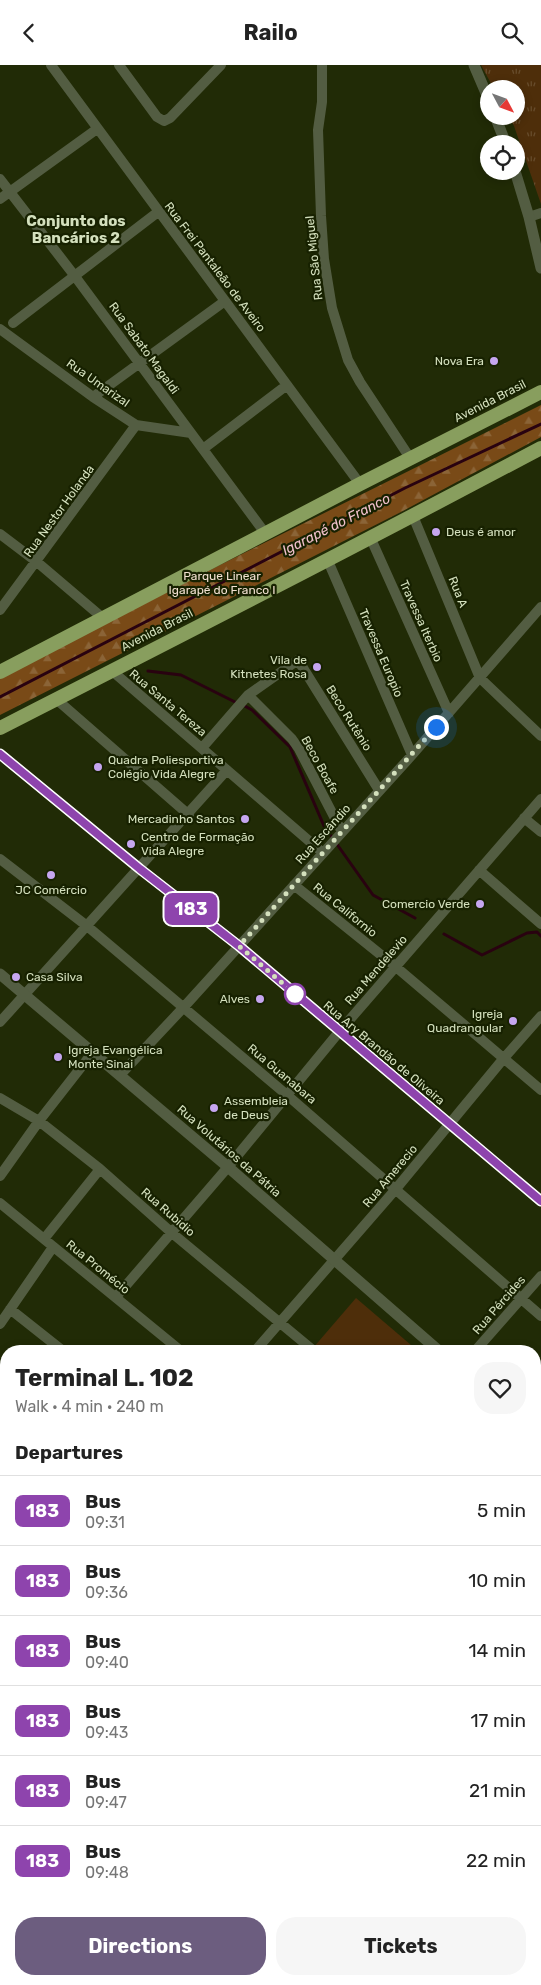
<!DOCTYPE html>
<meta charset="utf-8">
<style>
:root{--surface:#fff;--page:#f6f6f6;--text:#222;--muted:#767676;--line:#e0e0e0;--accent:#6c5d7f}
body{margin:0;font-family:Rubik,sans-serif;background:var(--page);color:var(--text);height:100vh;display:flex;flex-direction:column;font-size:19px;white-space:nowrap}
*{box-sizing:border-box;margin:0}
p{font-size:16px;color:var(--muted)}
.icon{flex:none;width:28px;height:28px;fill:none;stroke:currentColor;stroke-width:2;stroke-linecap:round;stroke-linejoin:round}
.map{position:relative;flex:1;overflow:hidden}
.details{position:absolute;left:0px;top:1280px;width:541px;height:640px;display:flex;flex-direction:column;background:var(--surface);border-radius:20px 20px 0 0;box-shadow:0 2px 8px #0003}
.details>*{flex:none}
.badge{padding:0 10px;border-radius:8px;font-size:18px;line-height:32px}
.needle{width:32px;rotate:131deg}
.controls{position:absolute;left:480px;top:15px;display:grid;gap:10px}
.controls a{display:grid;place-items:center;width:45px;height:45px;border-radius:50%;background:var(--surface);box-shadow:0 2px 8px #0003;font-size:25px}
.you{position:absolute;width:25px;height:25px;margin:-12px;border:4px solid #fff;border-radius:50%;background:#1a73e8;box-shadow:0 0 0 8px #1a73e833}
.map>.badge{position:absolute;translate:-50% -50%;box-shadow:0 0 0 2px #fff}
h2{padding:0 15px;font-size:19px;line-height:45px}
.round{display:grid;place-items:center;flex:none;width:52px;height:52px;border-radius:20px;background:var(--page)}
.headline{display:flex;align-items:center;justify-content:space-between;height:85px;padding:0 15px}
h1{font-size:24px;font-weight:700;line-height:38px}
.cta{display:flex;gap:10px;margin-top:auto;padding:10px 15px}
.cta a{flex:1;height:58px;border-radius:20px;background:var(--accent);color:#fff;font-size:20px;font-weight:700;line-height:58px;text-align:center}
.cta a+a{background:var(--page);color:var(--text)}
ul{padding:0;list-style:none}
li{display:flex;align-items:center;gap:15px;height:70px;padding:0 15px;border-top:1px solid var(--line)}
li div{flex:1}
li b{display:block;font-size:19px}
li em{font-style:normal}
li .badge{min-width:55px;font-weight:700;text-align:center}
header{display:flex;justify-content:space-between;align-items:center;height:65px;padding:0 15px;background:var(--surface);font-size:22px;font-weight:700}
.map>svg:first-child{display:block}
.forest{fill:url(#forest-firs)}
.park{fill:url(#park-tufts)}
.pitch{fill:#4e2e0a}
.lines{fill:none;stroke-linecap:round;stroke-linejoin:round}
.stream{stroke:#290210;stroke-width:3}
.minor{stroke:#535d42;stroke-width:10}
.tertiary{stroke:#535d42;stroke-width:11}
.primary{stroke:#80935a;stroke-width:12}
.trunk{stroke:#889e5e;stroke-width:14}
.line-casing{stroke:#fff;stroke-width:11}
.line{stroke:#8e44ad;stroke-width:8}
.walk{stroke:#d4e0bd;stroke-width:5;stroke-dasharray:0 9}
.poi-dot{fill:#c6a6f0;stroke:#172100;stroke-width:2}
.stop-dot{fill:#fff;stroke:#8e44ad;stroke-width:2.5}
.labels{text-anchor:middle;stroke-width:4.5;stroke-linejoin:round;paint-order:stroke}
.street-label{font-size:12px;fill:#d4e0bd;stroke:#172100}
.poi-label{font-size:12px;fill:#d4e0bd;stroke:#172100;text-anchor:end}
.park-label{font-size:12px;fill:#f2e0d0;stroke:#172100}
.water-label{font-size:14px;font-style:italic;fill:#f1c0cb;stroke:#172100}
.quarter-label{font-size:15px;font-weight:bold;fill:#d4e0bd;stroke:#172100}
</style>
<header><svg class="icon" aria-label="back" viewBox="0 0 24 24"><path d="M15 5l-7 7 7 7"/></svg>Railo<svg class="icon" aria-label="search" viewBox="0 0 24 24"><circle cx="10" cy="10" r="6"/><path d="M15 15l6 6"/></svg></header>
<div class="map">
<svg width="541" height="1920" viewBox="0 0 541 1920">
<defs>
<pattern id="forest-firs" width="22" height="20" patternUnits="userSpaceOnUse" patternTransform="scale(1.25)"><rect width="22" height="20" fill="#794a17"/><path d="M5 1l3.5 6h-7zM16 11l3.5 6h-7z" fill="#8b6437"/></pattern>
<pattern id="park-tufts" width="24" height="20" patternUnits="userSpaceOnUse" patternTransform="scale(1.25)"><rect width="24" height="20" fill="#4e2e0a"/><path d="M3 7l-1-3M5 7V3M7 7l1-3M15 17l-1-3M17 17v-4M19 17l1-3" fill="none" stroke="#674c2c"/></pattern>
</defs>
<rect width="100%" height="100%" fill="#212b06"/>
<path class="forest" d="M541 340V372L401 447 0 650V613L216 502Z
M541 1837V1920H459L457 1914H535V1839Z"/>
<path class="park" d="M481 0H541V139L514 61 508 51H516V24H494Z"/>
<path class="pitch" d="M356 1233 418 1286H317L313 1283Z"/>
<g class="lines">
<path class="stream" d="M148 606 181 610 237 638
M0 632 405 423 541 359
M243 640 252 645 290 682 324 761 373 830 415 853
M444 869 482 890 527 868 537 867 541 871"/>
<path class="minor" d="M51 0 360 419
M119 0 157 52 164 56 170 53 221 0
M322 0V37L318 65 321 151 324 194 332 243 348 295 360 317 410 393
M0 114 74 210 265 468
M0 134 97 64
M529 152 541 148
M13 258 158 147
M0 264 93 332 136 360 191 368
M93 332 225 236
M203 384 287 320
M413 451 480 613 541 671
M0 469 37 497 104 554
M371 474 449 648
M328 496 412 690
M0 545 136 360
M111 605 323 788
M248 630 292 674 299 684 342 767
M56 634 189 750
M202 683 248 630 298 595 379 725
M0 689 140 804 239 881 541 1136
M524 753 541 767
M0 794 87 861 287 1030 541 1251
M479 805 541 859
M294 820 396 902 541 1025
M0 957 227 705
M120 1010 183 943 412 690 541 542
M0 1033 39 1056 100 1104 172 1168 314 1286
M0 1111 39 1056 93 987
M0 1138 181 1286
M44 1174 100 1104
M116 1232 228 1102 339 967 541 734
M10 1244 63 1286
M0 1259 53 1182
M255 1286 395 1125 504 993 541 951
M475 1286 541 1211
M535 1472 541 1477
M0 1474 6 1467
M535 1493 541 1487
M535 1581 541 1586
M0 1626 6 1620
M535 1697 541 1702
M0 1714 6 1720
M0 1797 6 1801"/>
<path class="tertiary" d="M474 0 489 35
M495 51 506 79
M515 106 529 152 541 203
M0 909 228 1102 439 1286
M535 1365 541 1370"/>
<path class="primary" d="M535 1815 541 1814
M535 1829 541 1828
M0 1869 6 1866
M0 1882 6 1879"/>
<path class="trunk" d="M0 607 360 419 541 327
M0 663C181 571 362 478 541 383"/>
</g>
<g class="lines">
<g class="line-casing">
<path id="line" d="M0 689 140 804 239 881 541 1136"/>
</g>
<use href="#line" class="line"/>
<path class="walk" d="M295 929 239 881 436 662"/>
</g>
<g class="poi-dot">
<circle cx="494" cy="296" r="5"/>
<circle cx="436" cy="467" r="5"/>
<circle cx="317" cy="602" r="5"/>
<circle cx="98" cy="702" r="5"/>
<circle cx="245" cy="754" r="5"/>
<circle cx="131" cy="779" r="5"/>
<circle cx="51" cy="810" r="5"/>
<circle cx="480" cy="839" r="5"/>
<circle cx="16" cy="912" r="5"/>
<circle cx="260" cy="934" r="5"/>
<circle cx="513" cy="956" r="5"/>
<circle cx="58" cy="992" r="5"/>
<circle cx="214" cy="1043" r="5"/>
</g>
<circle class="stop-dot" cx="295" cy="929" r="10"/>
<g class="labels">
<g class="street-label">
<text transform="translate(314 193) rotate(-96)" y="4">Rua São Miguel</text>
<text transform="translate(215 202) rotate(53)" y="4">Rua Frei Pantaleão de Aveiro</text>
<text transform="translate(144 283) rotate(54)" y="4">Rua Sabato Magaldi</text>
<text transform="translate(98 318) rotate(35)" y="4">Rua Umarizal</text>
<text transform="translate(490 336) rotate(-27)" y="4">Avenida Brasil</text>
<text transform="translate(59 446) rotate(-54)" y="4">Rua Nestor Holanda</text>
<text transform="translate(458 527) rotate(68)" y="4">Rua A</text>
<text transform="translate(421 556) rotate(66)" y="4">Travessa Iterbio</text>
<text transform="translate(157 565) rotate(-27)" y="4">Avenida Brasil</text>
<text transform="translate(381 588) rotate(67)" y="4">Travessa Europio</text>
<text transform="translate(168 638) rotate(40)" y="4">Rua Santa Tereza</text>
<text transform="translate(349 653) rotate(58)" y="4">Beco Rutênio</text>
<text transform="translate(320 700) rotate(61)" y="4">Beco Boafe</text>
<text transform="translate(323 769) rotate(-48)" y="4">Rua Escândio</text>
<text transform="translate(345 845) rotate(39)" y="4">Rua Californio</text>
<text transform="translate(376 905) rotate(-49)" y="4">Rua Mendelevio</text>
<text transform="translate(384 988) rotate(40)" y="4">Rua Ary Brandão de Oliveira</text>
<text transform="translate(282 1009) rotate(40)" y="4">Rua Guanabara</text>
<text transform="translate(229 1086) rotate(41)" y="4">Rua Volutários da Pátria</text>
<text transform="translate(390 1111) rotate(-50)" y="4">Rua Amerecio</text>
<text transform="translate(168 1147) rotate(41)" y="4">Rua Rubidio</text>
<text transform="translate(98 1202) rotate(39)" y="4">Rua Promécio</text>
<text transform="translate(499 1240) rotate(-49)" y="4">Rua Pércides</text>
</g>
<g class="poi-label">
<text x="484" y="300">Nova Era</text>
<text x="446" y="471" text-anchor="start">Deus é amor</text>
<text x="307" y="599">Vila de<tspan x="307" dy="14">Kitnetes Rosa</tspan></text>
<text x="108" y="699" text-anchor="start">Quadra Poliesportiva<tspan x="108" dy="14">Colégio Vida Alegre</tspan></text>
<text x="235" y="758">Mercadinho Santos</text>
<text x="141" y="776" text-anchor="start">Centro de Formação<tspan x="141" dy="14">Vida Alegre</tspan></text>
<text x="51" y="829" text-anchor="middle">JC Comércio</text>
<text x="470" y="843">Comercio Verde</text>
<text x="26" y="916" text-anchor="start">Casa Silva</text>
<text x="250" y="938">Alves</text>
<text x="503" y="953">Igreja<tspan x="503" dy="14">Quadrangular</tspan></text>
<text x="68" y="989" text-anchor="start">Igreja Evangélica<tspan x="68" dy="14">Monte Sinai</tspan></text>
<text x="224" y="1040" text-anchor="start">Assembleia<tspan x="224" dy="14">de Deus</tspan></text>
</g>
<g class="park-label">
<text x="222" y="515">Parque Linear<tspan x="222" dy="14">Igarapé do Franco I</tspan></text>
</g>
<g class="water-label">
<text transform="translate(336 459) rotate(-27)" y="5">Igarapé do Franco</text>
</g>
<g class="quarter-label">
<text x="76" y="161">Conjunto dos<tspan x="76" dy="17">Bancários 2</tspan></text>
</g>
</g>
</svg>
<div class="controls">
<a><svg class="needle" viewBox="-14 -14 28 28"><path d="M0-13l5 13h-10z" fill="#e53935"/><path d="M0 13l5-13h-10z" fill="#767676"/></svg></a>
<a><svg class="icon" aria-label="locate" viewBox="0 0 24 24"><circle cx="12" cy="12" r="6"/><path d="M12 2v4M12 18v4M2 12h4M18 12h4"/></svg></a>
</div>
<div class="you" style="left:436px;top:662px"></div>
<b class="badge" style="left:191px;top:844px;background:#8e44ad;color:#fff">183</b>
<section class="details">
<div class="headline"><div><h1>Terminal L. 102</h1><p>Walk · 4 min · 240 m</p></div><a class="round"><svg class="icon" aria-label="heart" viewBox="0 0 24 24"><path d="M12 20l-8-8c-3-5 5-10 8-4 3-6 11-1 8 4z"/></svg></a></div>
<h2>Departures</h2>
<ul>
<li><span class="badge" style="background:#8e44ad;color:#fff">183</span><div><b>Bus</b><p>09:31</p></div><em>5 min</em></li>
<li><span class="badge" style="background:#8e44ad;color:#fff">183</span><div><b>Bus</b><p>09:36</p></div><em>10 min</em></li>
<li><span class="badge" style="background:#8e44ad;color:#fff">183</span><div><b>Bus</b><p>09:40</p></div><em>14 min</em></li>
<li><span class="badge" style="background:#8e44ad;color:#fff">183</span><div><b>Bus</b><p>09:43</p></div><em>17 min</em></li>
<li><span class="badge" style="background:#8e44ad;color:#fff">183</span><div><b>Bus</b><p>09:47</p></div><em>21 min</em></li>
<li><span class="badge" style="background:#8e44ad;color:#fff">183</span><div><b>Bus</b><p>09:48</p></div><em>22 min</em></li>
</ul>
<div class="cta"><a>Directions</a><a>Tickets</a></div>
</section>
</div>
